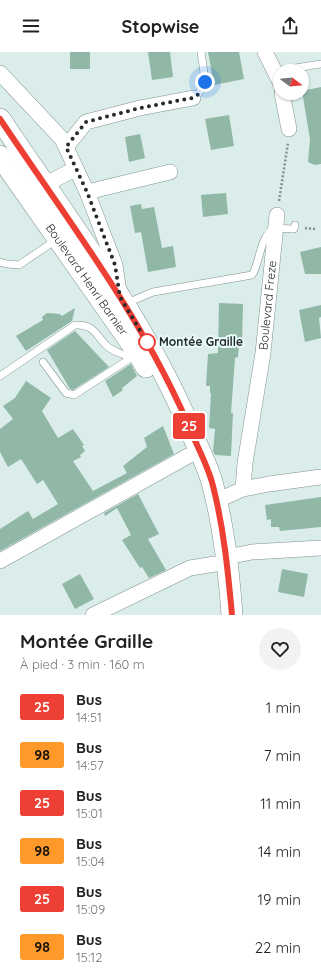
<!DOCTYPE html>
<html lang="fr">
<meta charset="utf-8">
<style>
:root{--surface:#fff;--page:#f2f2f2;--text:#222;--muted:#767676}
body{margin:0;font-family:Quicksand,sans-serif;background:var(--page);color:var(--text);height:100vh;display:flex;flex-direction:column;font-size:15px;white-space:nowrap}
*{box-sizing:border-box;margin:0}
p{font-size:13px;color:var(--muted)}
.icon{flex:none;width:22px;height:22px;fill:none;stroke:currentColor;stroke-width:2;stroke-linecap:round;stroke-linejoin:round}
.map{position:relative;height:563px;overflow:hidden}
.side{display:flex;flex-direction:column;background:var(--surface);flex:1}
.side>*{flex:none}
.badge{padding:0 8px;border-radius:3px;font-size:14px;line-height:26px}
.needle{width:26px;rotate:106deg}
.buttons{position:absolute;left:273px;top:12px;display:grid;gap:8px}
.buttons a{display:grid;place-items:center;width:36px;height:36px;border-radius:50%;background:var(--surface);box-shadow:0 1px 3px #0004;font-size:20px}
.you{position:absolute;width:20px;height:20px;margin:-10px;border:3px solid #fff;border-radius:50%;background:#1a73e8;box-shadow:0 0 0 6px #1a73e833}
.map>.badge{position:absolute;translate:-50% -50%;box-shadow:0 0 0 2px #fff}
.round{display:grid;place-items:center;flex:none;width:42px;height:42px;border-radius:21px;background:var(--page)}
.headline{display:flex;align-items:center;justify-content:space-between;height:68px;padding:0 20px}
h1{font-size:19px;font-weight:800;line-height:30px}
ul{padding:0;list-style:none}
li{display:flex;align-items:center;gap:12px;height:48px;padding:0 20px}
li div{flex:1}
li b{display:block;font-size:15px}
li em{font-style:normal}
li .badge{min-width:44px;font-weight:700;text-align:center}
header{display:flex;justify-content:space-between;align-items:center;height:52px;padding:0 20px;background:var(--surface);font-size:18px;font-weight:800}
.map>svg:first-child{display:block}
.building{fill:#91b7a7}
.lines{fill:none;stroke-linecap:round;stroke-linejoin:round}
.service-casing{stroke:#809290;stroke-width:8}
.minor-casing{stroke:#809290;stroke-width:16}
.secondary-casing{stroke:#809290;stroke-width:22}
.path{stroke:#849190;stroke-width:2.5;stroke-dasharray:2 2;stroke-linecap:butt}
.service{stroke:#fff;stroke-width:7}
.minor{stroke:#fff;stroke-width:15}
.secondary{stroke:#fff;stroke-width:21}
.line-casing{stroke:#fff;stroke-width:9}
.line{stroke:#ee3f34;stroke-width:6}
.walk{stroke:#252c2b;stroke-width:4;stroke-dasharray:0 7.2}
.stop-dot{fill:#fff;stroke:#ee3f34;stroke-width:2}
.labels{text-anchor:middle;stroke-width:4;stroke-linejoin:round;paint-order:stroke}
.street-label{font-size:12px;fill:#252c2b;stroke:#e8fbf9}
.stop-label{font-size:12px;font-weight:bold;fill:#252c2b;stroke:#e8fbf9;text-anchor:start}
</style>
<header><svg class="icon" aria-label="menu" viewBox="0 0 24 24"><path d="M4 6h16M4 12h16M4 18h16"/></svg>Stopwise<svg class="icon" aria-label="share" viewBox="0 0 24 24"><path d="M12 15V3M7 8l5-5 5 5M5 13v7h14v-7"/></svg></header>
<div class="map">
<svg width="321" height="563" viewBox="0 0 321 563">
<rect width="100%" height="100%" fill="#daedeb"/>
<path class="building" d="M70 0H90V17H70Z
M148 0H170L173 25 152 28Z
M208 0H239L244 27 214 33Z
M321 35V112L315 113 308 110 310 87 302 39Z
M229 63 234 94 211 98 205 67Z
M140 82 145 106 129 110 125 85Z
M226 141 228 162 203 165 201 143Z
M141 152 142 157 154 155 162 196 173 194 176 215 148 220 141 180 135 181 130 154Z
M321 195V222H305L300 200Z
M219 251 243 252 242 292H239L238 305 235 306 231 361H233L231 404 215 403 213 399 215 377 209 376 211 341H210V334H206L208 302 218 301Z
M321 253V265L319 266 321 286 305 290 299 258Z
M75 256 72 269 26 299 16 284 43 268 42 265 47 261 60 262 62 264Z
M75 279 109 315 73 338 70 337 47 298Z
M131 312 137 324 122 336 123 338 113 345 105 329Z
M26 329 51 346 42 359 58 386 73 377 84 393 82 394 85 399 80 403 81 405 73 409 93 439 127 421 123 414 147 395 144 386 163 374 174 402 0 499V477L28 459 33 467 58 452 43 428 37 432 21 407 8 415 0 400V377L13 367 3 354 15 346Z
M138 442 159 482 148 487 166 518 149 526 142 515 140 516 122 488 131 483 117 456 105 464 104 461Z
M321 445V475L280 479 279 475H271V467L267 468 265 453Z
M282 517 308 522 304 545 278 540Z
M80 522 94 547 75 557 62 532Z"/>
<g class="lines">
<g class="service-casing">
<path id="service" d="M276 19 321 12
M193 46C210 36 203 17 201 0
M0 210 7 212 19 213 56 188
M127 251 153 240 252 223C260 212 260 181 275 177 281 176 288 177 294 177L295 173
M43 310 66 341 74 343 131 306
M0 324 75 273C96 272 95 284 108 295 114 300 124 302 131 306L135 304"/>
</g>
<g class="minor-casing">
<g id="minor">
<path d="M265 0 280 30"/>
<path d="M0 21 62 87 87 140 115 213 119 240"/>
<path d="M282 41 289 77"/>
<path d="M66 95 86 70 140 56 193 46"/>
<path d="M36 133H44L75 117"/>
<path d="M87 140 170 120"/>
<path d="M243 437 269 432 321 425"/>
<path id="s1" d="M216 449 243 437 245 411 263 301 277 163"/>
<path d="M227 505 252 500 321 496"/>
<path d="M0 509 188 404"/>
<path d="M93 563 190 516 215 512"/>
</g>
</g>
<g class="secondary-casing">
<g id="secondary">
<path d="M0 67C68 169 146 269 193 384 200 400 209 417 213 434 224 476 229 520 232 563"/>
<path id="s2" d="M0 104 138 301 146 315"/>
</g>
</g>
<path class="path" d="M279 149 288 91
M305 176 315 177"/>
<use href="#service" class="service"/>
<use href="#minor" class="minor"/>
<use href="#secondary" class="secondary"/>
</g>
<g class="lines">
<g class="line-casing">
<path id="line" d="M0 67C68 169 146 269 193 384 200 400 209 417 213 434 224 477 228 520 232 563"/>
</g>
<use href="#line" class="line"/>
<path class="walk" d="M147 290 120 245 115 213 87 140 66 95 86 70 140 56 192 46 199 42 205 30"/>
</g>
<circle class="stop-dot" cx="147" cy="290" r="8"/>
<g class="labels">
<g class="street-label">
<text dy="4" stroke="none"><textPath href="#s2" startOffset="151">Boulevard Henri Barnier</textPath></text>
<text dy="4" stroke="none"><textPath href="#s1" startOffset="215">Boulevard Freze</textPath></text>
</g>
<g class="stop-label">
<text x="159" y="294">Montée Graille</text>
</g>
</g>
</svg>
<div class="buttons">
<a><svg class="needle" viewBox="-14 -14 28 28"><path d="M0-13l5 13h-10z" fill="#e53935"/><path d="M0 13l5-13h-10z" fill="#767676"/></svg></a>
</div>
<div class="you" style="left:205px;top:30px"></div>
<b class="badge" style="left:189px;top:374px;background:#ee3f34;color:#fff">25</b>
</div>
<section class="side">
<div class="headline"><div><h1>Montée Graille</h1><p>À pied · 3 min · 160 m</p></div><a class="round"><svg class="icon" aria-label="heart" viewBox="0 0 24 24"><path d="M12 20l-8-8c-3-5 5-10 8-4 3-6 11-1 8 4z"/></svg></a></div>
<ul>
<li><span class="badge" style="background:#ee3f34;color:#fff">25</span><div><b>Bus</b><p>14:51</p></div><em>1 min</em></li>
<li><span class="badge" style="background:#ff9929;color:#111">98</span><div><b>Bus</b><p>14:57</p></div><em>7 min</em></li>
<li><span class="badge" style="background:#ee3f34;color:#fff">25</span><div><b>Bus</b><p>15:01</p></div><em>11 min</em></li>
<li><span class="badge" style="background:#ff9929;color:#111">98</span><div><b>Bus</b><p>15:04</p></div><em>14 min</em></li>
<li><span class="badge" style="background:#ee3f34;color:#fff">25</span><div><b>Bus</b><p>15:09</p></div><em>19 min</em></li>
<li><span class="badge" style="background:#ff9929;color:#111">98</span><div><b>Bus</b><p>15:12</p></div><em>22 min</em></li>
</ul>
</section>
